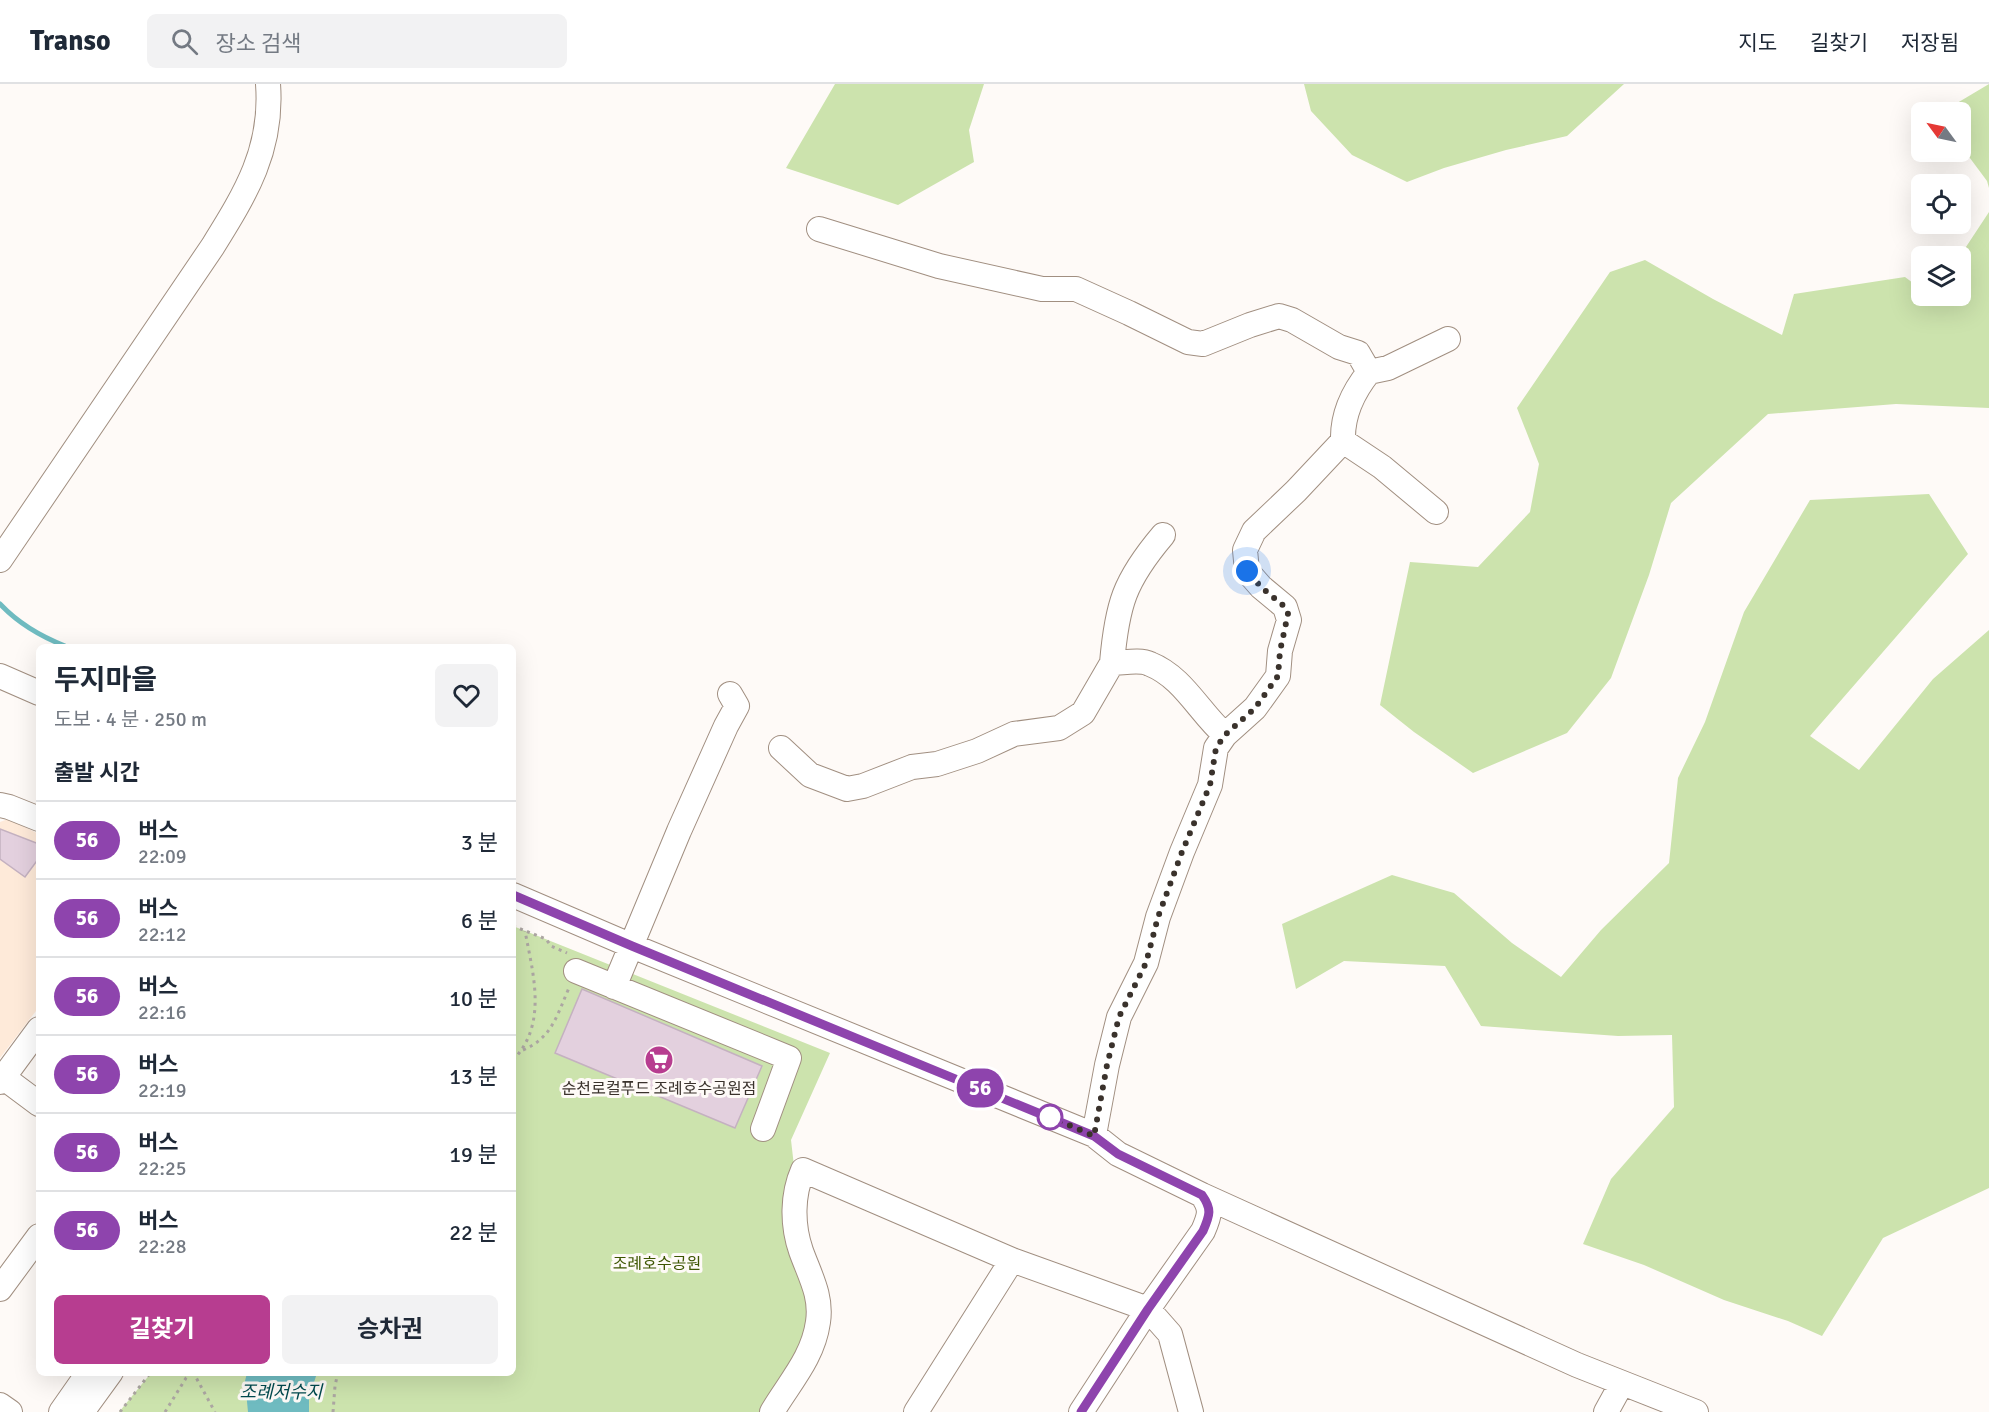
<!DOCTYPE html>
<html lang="ko">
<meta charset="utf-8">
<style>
:root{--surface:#fff;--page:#f2f2f3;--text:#1f2937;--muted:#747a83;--line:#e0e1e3;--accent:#b73d90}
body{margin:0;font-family:Signika,"Noto Sans KR",sans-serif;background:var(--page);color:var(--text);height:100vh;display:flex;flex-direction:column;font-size:22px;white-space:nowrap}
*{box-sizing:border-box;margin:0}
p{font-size:20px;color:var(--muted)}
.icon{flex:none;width:33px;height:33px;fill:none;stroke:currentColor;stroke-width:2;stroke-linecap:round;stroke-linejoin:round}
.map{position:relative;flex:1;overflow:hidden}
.details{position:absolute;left:36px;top:560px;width:480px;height:732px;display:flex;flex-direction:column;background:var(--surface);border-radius:9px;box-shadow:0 6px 24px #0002}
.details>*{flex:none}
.badge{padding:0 12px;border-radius:20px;font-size:21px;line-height:39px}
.needle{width:39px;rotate:303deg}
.buttons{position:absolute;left:1911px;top:18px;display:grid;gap:12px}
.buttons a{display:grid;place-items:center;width:60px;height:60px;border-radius:9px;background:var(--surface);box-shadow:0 6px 24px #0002;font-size:30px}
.you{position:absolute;width:30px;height:30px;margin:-15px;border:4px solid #fff;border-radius:50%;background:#1a73e8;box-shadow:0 0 0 9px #1a73e833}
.map>.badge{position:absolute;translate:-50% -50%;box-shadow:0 0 0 3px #fff}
h2{padding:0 18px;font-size:22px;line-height:54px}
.round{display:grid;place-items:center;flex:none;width:63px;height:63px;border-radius:9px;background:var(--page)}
.summary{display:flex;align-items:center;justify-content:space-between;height:102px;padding:0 18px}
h1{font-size:28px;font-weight:700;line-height:45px}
.cta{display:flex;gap:12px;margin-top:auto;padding:12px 18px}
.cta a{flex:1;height:69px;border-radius:9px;background:var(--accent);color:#fff;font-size:24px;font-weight:700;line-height:69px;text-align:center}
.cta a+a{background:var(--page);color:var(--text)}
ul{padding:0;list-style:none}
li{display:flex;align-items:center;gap:18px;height:78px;padding:0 18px;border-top:2px solid var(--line)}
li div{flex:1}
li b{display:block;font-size:22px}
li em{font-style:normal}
li .badge{min-width:66px;font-weight:700;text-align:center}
header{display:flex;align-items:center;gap:36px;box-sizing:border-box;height:84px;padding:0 30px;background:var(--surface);border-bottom:2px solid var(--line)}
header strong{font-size:28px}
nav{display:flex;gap:33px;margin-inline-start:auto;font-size:21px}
.search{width:420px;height:54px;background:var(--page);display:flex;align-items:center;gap:15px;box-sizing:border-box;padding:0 21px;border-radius:9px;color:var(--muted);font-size:22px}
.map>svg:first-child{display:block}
.built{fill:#feead9}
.green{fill:#cce3ad}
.water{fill:#6fbbc0}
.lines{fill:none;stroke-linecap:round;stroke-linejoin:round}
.stream{stroke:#6fbbc0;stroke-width:5}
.building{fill:#e3d0de;stroke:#c4b1c0;stroke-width:1.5}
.minor-casing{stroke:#a18f81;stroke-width:26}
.path{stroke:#aca6a2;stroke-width:3;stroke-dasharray:3 4.5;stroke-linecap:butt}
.minor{stroke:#fff;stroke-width:24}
.line-casing{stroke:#fff;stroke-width:14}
.line{stroke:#8e44ad;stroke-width:9}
.walk{stroke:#3a322c;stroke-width:6;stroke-dasharray:0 10.8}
.stop-dot{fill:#fff;stroke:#8e44ad;stroke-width:3}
.labels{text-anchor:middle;stroke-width:6;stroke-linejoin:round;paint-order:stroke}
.poi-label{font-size:16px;fill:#3a322c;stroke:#fefaf7}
.park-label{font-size:16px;fill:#3d5501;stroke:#fefaf7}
.water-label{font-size:18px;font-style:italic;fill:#00494e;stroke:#fefaf7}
</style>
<header>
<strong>Transo</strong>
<div class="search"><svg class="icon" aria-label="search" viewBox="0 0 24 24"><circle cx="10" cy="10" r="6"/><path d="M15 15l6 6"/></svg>장소 검색</div>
<nav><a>지도</a><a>길찾기</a><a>저장됨</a></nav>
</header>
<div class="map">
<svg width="1989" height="1328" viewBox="0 0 1989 1328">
<rect width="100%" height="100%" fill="#fefaf7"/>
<path class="built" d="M8 735 39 750V923L0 974V738Z"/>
<path class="green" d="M835 0H984L969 46 974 78 898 121 786 84Z
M1304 0H1624L1567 52 1506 66 1444 84 1407 98 1352 71 1311 27Z
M1989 0V104L1987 97 1961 62 1960 28H1942Z
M1989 128V324L1896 320 1768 330 1671 419 1649 491 1611 594 1567 649 1473 689 1414 648 1380 621 1410 478 1478 483 1530 428 1539 380 1517 324 1610 188 1645 176 1713 215 1782 251 1794 210 1905 193 1921 205 1922 212H1930L1933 214 1935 212H1960V172Z
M1929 410 1968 470 1810 652 1859 686 1933 595 1989 546V1104L1883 1154 1822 1252 1788 1237 1724 1216 1644 1181 1583 1160 1611 1095 1674 1023 1672 951 1618 952 1481 942 1445 882 1344 877 1296 905 1282 840 1392 791 1454 809 1512 859 1561 893 1601 846 1669 779 1678 694 1705 638 1744 528 1810 416Z
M513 842 830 969 791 1056 808 1204V1263L762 1328H119L151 1289 513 1288Z"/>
<path class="water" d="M247 1289H317L309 1314V1328H248L245 1297Z"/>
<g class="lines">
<path class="stream" d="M0 520C17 538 42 553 65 562"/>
</g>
<path class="building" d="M0 745 39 760V774L25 793 0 775Z
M582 905 762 982 735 1044 555 969Z"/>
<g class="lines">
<g class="minor-casing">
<path id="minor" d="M819 145 939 182 1042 205H1076L1129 229 1188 258 1203 260 1250 241 1279 232 1292 236 1339 263 1358 269 1369 288 1388 284 1448 255
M1343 357 1382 383 1436 428
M0 476 213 162C246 109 273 65 268 0
M1112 579C1117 521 1124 497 1163 451
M0 592 39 609
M1225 651 1255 624 1278 592 1280 567 1289 536 1285 523 1261 503 1247 487 1245 466 1254 447 1296 407 1343 357C1342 331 1353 308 1369 288
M781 664 810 691 847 705 863 702 912 683 937 680 977 667 1014 650 1059 644 1083 629 1112 579C1123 579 1140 575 1150 580 1183 593 1199 628 1225 651L1216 664 1210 701 1182 768 1158 833 1146 879 1119 933 1107 981 1094 1051
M0 721 9 723 39 735
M513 811 632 862 1094 1051 1118 1070 1202 1111C1212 1125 1210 1131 1203 1147L1148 1225 1081 1328
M576 887 789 974 763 1045
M614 903 679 747 726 642 737 622 730 610
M0 991 39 1020
M0 998 39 945
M1202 1111 1577 1281 1696 1328
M0 1205 39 1152
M0 1321 10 1328
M61 1328 89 1288
M82 1328 111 1288
M772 1328C789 1299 813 1274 818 1238 822 1212 810 1192 801 1167 792 1141 792 1111 803 1086L1012 1176 1148 1225 1170 1250 1191 1328
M916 1328 1012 1176
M1606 1328 1622 1299"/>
</g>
<path class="path" d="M513 842 546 855 551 862 567 869
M523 966C552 954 557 931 569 904
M513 976C548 940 533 890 525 847
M193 1288 215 1328
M120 1328 151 1288
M165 1328 186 1294 192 1288
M333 1328 335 1302 338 1288"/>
<use href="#minor" class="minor"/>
</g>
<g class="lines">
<g class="line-casing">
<path id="line" d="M513 811 632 862 1094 1052 1118 1070 1202 1111C1212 1125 1210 1131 1203 1147L1148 1225 1081 1328"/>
</g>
<use href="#line" class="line"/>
<path class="walk" d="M1050 1033 1094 1052 1107 981 1119 933 1146 879 1158 833 1182 768 1210 701 1216 664 1225 651 1255 624 1278 592 1280 567 1288 530 1285 523 1261 503 1247 487"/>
</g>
<defs>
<g id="supermarket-disc" transform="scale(1.5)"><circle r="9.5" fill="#b73d90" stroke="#fefaf7"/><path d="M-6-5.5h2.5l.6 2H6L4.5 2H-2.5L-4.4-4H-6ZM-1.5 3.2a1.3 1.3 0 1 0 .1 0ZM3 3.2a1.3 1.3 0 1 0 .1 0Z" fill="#fff"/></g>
</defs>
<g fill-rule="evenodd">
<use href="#supermarket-disc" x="659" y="976"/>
</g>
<circle class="stop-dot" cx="1050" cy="1033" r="12"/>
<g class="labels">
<g class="poi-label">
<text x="659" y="1010">순천로컬푸드 조례호수공원점</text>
</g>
<g class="park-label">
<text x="657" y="1185">조례호수공원</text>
</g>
<g class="water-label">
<text x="281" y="1314">조례저수지</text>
</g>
</g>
</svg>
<div class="buttons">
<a><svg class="needle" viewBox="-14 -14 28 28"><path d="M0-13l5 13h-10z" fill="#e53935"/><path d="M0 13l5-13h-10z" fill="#747a83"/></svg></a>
<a><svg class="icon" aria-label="locate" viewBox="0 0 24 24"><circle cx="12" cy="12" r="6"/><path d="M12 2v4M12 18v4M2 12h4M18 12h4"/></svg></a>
<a><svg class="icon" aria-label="layers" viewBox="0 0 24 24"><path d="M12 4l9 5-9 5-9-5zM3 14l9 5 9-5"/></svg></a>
</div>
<div class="you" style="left:1247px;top:487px"></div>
<b class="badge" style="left:980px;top:1004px;background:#8e44ad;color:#fff">56</b>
<section class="details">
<div class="summary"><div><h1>두지마을</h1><p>도보 · 4 분 · 250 m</p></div><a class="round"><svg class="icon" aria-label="heart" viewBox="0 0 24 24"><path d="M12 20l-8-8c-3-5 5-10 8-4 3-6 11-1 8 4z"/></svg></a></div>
<h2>출발 시간</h2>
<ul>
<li><span class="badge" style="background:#8e44ad;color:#fff">56</span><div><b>버스</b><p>22:09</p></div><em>3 분</em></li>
<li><span class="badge" style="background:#8e44ad;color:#fff">56</span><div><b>버스</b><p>22:12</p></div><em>6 분</em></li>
<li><span class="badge" style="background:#8e44ad;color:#fff">56</span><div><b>버스</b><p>22:16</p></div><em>10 분</em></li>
<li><span class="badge" style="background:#8e44ad;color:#fff">56</span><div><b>버스</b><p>22:19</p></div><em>13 분</em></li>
<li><span class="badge" style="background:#8e44ad;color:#fff">56</span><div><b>버스</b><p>22:25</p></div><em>19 분</em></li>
<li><span class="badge" style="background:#8e44ad;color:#fff">56</span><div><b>버스</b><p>22:28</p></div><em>22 분</em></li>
</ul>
<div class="cta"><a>길찾기</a><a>승차권</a></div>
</section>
</div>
